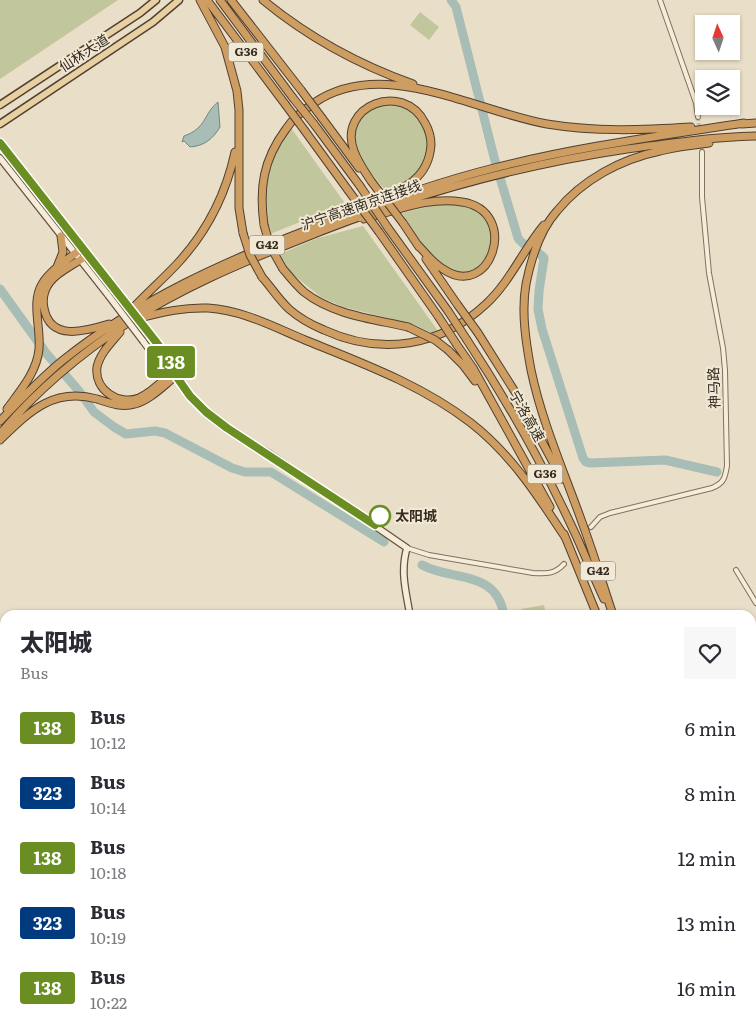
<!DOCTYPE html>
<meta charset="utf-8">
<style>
:root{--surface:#fff;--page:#f7f7f7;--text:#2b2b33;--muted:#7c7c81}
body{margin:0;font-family:Literata,"Noto Sans SC",serif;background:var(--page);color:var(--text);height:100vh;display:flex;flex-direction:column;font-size:19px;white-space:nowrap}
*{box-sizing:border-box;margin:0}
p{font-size:16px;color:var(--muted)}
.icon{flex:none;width:28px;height:28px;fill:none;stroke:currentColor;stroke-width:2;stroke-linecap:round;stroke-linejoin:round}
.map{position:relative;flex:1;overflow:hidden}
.drawer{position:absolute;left:0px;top:610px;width:756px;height:420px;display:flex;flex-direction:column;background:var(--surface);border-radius:15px 15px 0 0;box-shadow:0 1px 4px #0004}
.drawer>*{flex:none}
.badge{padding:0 10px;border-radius:4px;font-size:18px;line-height:32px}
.needle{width:32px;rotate:357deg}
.tools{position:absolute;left:695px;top:15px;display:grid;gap:10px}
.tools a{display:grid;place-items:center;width:45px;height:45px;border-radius:0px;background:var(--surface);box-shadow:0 1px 4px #0004;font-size:25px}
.map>.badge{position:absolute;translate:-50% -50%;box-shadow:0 0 0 2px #fff}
.round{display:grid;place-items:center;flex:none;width:52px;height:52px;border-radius:0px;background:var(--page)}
.head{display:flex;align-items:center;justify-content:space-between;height:85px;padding:0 20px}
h1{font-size:24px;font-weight:800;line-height:38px}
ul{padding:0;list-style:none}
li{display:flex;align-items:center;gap:15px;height:65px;padding:0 20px}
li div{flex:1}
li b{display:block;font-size:19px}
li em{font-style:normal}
li .badge{min-width:55px;font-weight:700;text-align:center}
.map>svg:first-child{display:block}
.green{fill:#c1c69c}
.water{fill:#a7bdb6;stroke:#6f8a83}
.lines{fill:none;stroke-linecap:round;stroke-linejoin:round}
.river{stroke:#a7bdb6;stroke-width:9}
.street-tunnel{stroke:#c5baa6;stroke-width:4;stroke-dasharray:4 2;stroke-linecap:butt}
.street-casing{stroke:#82715e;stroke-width:6}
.secondary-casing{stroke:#645241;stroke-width:8}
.primary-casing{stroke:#514032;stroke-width:9}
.highway-casing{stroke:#514032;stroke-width:9}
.street{stroke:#f5ecd9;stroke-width:4}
.secondary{stroke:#f5ecd9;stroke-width:5.5}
.primary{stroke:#e7d1a3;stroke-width:6}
.highway{stroke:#ce9d62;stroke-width:7}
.secondary-bridge-casing{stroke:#645241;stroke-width:8;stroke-linecap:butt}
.highway-bridge-casing{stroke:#514032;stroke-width:9;stroke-linecap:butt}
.secondary-bridge{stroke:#f5ecd9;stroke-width:5.5}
.highway-bridge{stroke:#ce9d62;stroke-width:7}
.line-casing{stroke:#fff;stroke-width:11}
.line{stroke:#6b8e23;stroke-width:8}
.stop-dot{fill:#fff;stroke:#6b8e23;stroke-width:2.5}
.labels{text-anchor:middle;stroke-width:4;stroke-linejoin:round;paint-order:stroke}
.shield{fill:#f1e9d5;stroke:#6d6356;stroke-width:1}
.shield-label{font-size:12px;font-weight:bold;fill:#342a20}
.street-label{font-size:14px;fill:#342a20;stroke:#f1e9d5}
.stop-label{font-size:14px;font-weight:bold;fill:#342a20;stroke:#f1e9d5;text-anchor:start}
</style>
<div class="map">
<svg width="756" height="1030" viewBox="0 0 756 1030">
<rect width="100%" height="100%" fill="#e9dec7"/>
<path class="green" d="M0 0H118L0 79Z
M420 12 439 27 429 40 410 25Z
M388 103C395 104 403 105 410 110 429 123 435 153 419 171 411 181 397 186 386 191 370 171 347 149 359 121 361 117 365 112 369 109 374 106 382 105 388 103Z
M291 128 344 202 340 206 270 234C260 195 267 160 291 128Z
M444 203C522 203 488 297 444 267 426 255 414 230 402 213Z
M363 226 438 331 434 334 415 325 344 307 322 298 290 272 280 254 318 238Z
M544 605 546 615H522L521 609Z"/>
<path class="water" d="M218 102 220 127C213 139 204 146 190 147L184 141 182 142 184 136C207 128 203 114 218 102Z"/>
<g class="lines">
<path class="river" d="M451 0 456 7 495 161 518 238C524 248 537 249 544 258L539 291 538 309 542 329 583 458 586 462 591 463 665 460 717 472
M0 289 46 353 79 391 94 412 114 427 126 434 155 431 165 433 232 468 245 472H271L384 542
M422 565C454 582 496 569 504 615
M751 790 756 791"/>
<path class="street-tunnel" d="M698 117 702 152"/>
<g class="street-casing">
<path id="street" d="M660 0 696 103 698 117
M375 525 381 515
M591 527 600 517 610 513 712 488C724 483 725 478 727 466L725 370 723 348 709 273 702 197V152
M407 548 429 555 533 573C546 574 555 574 564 564
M736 570 756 603
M283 1025 285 1030"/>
</g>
<g class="secondary-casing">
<path id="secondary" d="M0 143 115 291
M0 158 108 295
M151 336 176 369V376L190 396 206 411 227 428 270 454 407 548C400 571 406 592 410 615
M143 341 168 375 171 376
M0 778H5
M0 787H5
M456 1025V1030"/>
</g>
<g class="primary-casing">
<path id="primary" d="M0 105 140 13 156 0
M0 124 153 22 179 0"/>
</g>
<g class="highway-casing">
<path id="highway" d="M200 0 225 47 237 91 239 110V208L243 233
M207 0 285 104
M220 0 293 98
M231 0 301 90
M263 0C309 38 357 64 413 84
M322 118 359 168
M314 124 360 186
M742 124 756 123
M305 131 348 190
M354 207C373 200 396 194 413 181 424 172 430 159 431 145 431 137 429 130 425 123 403 80 337 106 354 151 358 162 365 172 371 181
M364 219C395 211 429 196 462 202 521 211 491 302 443 269 433 263 426 254 418 245
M403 223 419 247
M264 225C259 188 263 160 286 129 293 118 303 111 314 103 383 56 474 111 547 124 595 132 643 130 691 127
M388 228 448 311
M379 232 438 316
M87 255C76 264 58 271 50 282 44 290 42 299 44 308 50 342 86 331 109 324
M426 259 457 304
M57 267 63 252 61 236
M283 269C290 277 296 285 304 292 333 315 373 319 408 327
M262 277C271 287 279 300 289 309 299 318 312 325 324 330 381 356 440 347 486 304 510 282 523 250 544 225
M133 308C147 293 163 279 177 264 206 233 226 194 235 152
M140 318C163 312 185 307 208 308 242 310 274 327 305 340 362 363 422 385 471 423 511 454 538 496 565 537
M120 332C112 342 100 353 97 367 94 390 119 406 139 398 153 392 165 378 176 369
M478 333 517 395 562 479
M467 340C506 399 543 465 573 529 584 552 593 576 604 599
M457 345 473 368 550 507
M448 350 463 365 475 381
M7 409C20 391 37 372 39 349 41 328 31 302 42 284 51 269 69 259 82 248
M0 421C20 400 40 379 62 361 138 300 227 260 318 226 376 204 434 183 494 168 576 147 660 136 744 123
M0 434C37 390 81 353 129 322 180 289 238 264 294 242 401 198 513 166 627 149 670 143 713 137 756 136
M0 440C29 412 53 387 97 399 109 403 122 408 135 404 150 400 163 386 176 376
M564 534 597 615
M613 615C603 585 594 555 583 525 565 474 542 423 531 370 526 343 521 312 526 284 531 259 540 230 557 211 582 180 621 159 660 151 676 147 692 145 709 143
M690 1025V1030
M703 1025V1030
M711 1025 712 1030"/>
</g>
<use href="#street" class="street"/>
<use href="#secondary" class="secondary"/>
<use href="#primary" class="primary"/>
<use href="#highway" class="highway"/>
<g class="secondary-bridge-casing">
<path id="secondary-bridge" d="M115 291 151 336
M108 295 143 341"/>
</g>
<g class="highway-bridge-casing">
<path id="highway-bridge" d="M301 90 322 118
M293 98 314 124
M285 104 305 131
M371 181 403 223
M360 186 388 228
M348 190 379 232
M264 225 270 246 283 269
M243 233 250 255 262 277
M457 304 478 333
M448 311 467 340
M438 316 457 345
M408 327 435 340 448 350"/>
</g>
<use href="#secondary-bridge" class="secondary-bridge"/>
<use href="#highway-bridge" class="highway-bridge"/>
</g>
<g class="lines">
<g class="line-casing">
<path id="line" d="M0 143 160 347 176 369V376L190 396 206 412 227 428 375 525 381 515"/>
</g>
<use href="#line" class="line"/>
</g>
<circle class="stop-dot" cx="380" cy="516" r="10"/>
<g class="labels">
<g class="shield">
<rect x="228.5" y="42.5" width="35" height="19" rx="4"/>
<rect x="249.5" y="235.5" width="35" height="19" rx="4"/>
<rect x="527.5" y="464.5" width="35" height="19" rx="4"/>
<rect x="580.5" y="561.5" width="35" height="19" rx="4"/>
</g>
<g class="shield-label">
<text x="246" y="56">G36</text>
<text x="267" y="249">G42</text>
<text x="545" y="478">G36</text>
<text x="598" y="575">G42</text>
</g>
<g class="street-label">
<text transform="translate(84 53) rotate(-33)" y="5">仙林大道</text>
<text transform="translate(361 205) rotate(-19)" y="5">沪宁高速南京连接线</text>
<text transform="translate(714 388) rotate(-92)" y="5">神马路</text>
<text transform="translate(527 416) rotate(61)" y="5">宁洛高速</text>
</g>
<g class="stop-label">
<text x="395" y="521">太阳城</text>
</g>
</g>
</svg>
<div class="tools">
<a><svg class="needle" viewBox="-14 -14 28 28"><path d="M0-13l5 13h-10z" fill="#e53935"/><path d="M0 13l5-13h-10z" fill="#7c7c81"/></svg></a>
<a><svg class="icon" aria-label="layers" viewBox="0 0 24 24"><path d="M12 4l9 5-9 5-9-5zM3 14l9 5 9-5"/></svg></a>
</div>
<b class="badge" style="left:171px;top:362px;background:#6b8e23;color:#fff">138</b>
<section class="drawer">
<div class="head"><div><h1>太阳城</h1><p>Bus</p></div><a class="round"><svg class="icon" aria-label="heart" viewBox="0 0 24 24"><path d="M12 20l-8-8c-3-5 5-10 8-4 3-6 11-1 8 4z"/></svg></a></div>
<ul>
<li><span class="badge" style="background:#6b8e23;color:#fff">138</span><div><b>Bus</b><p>10:12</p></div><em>6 min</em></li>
<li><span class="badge" style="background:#003b80;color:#fff">323</span><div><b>Bus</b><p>10:14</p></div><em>8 min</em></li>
<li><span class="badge" style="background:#6b8e23;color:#fff">138</span><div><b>Bus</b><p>10:18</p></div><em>12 min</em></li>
<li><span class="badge" style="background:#003b80;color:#fff">323</span><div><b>Bus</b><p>10:19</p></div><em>13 min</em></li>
<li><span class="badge" style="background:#6b8e23;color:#fff">138</span><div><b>Bus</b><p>10:22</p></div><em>16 min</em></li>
</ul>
</section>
</div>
